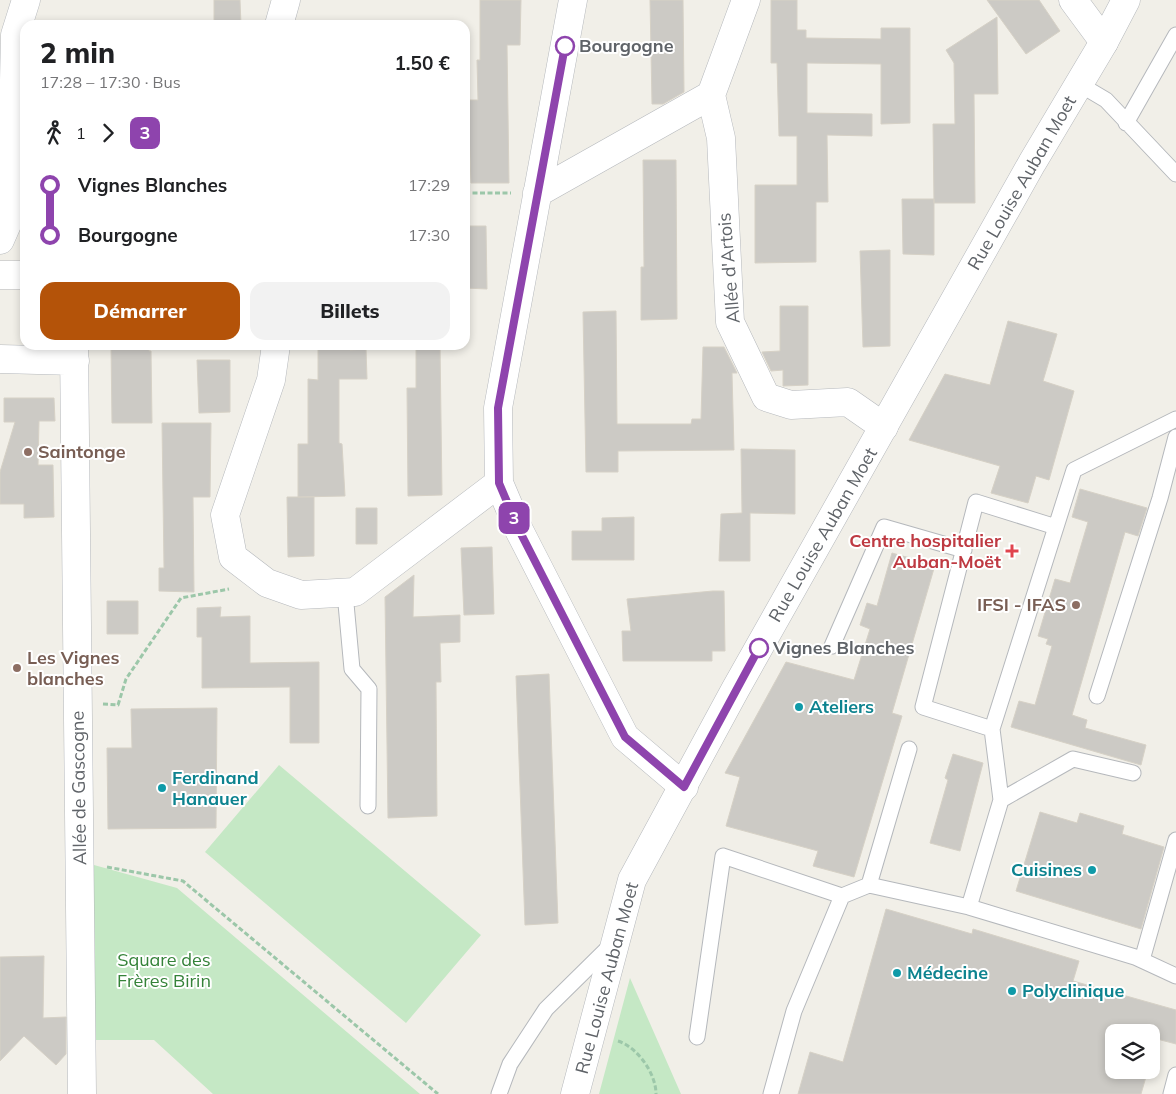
<!DOCTYPE html>
<html lang="fr">
<meta charset="utf-8">
<style>
:root{--surface:#fff;--page:#f2f2f2;--text:#202124;--muted:#757577;--accent:#b45309}
body{margin:0;font-family:Mulish,sans-serif;background:var(--page);color:var(--text);height:100vh;display:flex;flex-direction:column;font-size:19px;white-space:nowrap}
*{box-sizing:border-box;margin:0}
p{font-size:16px;color:var(--muted)}
.icon{flex:none;width:28px;height:28px;fill:none;stroke:currentColor;stroke-width:2;stroke-linecap:round;stroke-linejoin:round}
.map{position:relative;flex:1;overflow:hidden}
.drawer{position:absolute;left:20px;top:20px;width:450px;height:330px;display:flex;flex-direction:column;background:var(--surface);border-radius:15px;box-shadow:0 2px 8px #0003}
.drawer>*{flex:none}
.badge{padding:0 10px;border-radius:8px;font-size:18px;line-height:32px}
.controls{position:absolute;left:1105px;top:1024px;display:grid;gap:10px}
.controls a{display:grid;place-items:center;width:55px;height:55px;border-radius:10px;background:var(--surface);box-shadow:0 2px 8px #0003;font-size:25px}
.map>.badge{position:absolute;translate:-50% -50%;box-shadow:0 0 0 2px #fff}
.legs{display:flex;align-items:center;gap:8px;height:55px;padding:0 20px;font-size:16px}
.legs p{margin-inline-start:auto}
.overview{display:flex;align-items:center;justify-content:space-between;height:85px;padding:0 20px}
h1{font-size:28px;font-weight:800;line-height:38px}
.primary-button{display:flex;gap:10px;margin-top:auto;padding:10px 20px}
.primary-button a{flex:1;height:58px;border-radius:15px;background:var(--accent);color:#fff;font-size:20px;font-weight:800;line-height:58px;text-align:center}
.primary-button a+a{background:var(--page);color:var(--text)}
ul{padding:0 20px;list-style:none}
li{display:flex;align-items:center;gap:18px;height:50px;font-size:19px}
li i{display:grid;place-items:center;width:8px;height:100%;margin:0 6px;background:currentColor}
li i::after{content:'';width:12px;height:12px;margin:-6px;border:4px solid;border-radius:50%;background:var(--surface)}
li p{margin-inline-start:auto}
li:first-child i{background:linear-gradient(#0000 50%,currentColor 0)}
li:last-child i{background:linear-gradient(currentColor 50%,#0000 0)}
.map>svg:first-child{display:block}
.green{fill:#c5e8c5}
.building{fill:#cccac5;stroke:#d6d1c6}
.lines{fill:none;stroke-linecap:round;stroke-linejoin:round}
.service-casing{stroke:#b5b8bc;stroke-width:17}
.minor-casing{stroke:#b5b8bc;stroke-width:29}
.tertiary-casing{stroke:#b5b8bc;stroke-width:29}
.path{stroke:#9cc7a9;stroke-width:3;stroke-dasharray:5 2.5;stroke-linecap:butt}
.service{stroke:#fff;stroke-width:15}
.minor{stroke:#fff;stroke-width:28}
.tertiary{stroke:#fff;stroke-width:28}
.line-1-casing{stroke:#fff;stroke-width:11}
.line-1{stroke:#8e44ad;stroke-width:8}
.stop-1-dot{fill:#fff;stroke:#8e44ad;stroke-width:2.5}
.education-dot{fill:#8d6e63;stroke:#fff;stroke-width:2}
.health-dot{fill:#e0444e;stroke:#fff;stroke-width:2}
.culture-dot{fill:#0f9aa8;stroke:#fff;stroke-width:2}
.labels{text-anchor:middle;stroke-width:4;stroke-linejoin:round;paint-order:stroke}
.stop-label{font-size:18px;font-weight:bold;fill:#5f6368;stroke:#fff;text-anchor:start}
.street-label{font-size:18px;fill:#5f6368;stroke:#fff}
.education-label{font-size:18px;font-weight:bold;fill:#785e54;stroke:#fff;text-anchor:start}
.health-label{font-size:18px;font-weight:bold;fill:#be3a42;stroke:#fff;text-anchor:end}
.culture-label{font-size:18px;font-weight:bold;fill:#0d838f;stroke:#fff;text-anchor:start}
.park-label{font-size:18px;fill:#348238;stroke:#fff}
</style>
<div class="map">
<svg width="1176" height="1094" viewBox="0 0 1176 1094">
<rect width="100%" height="100%" fill="#f1efe8"/>
<path class="green" d="M279 765 481 935 406 1023 205 852Z
M94 865 177 888 420 1094H213L154 1040H94Z
M630 978 681 1094H599Z"/>
<path class="building" d="M214 0H240L241 25H214Z
M480 0H521L520 45H507L509 183H471L469 130H465V100H478L477 60H480Z
M650 0H683L684 92 663 104H652Z
M771 0H797V30H806V38L881 39V28H910V123L881 124V64L807 63V113L872 114V136L827 135 828 202H816V262L755 263V185H797V136H779L777 63H771Z
M987 0H1039L1060 31 1026 54Z
M997 17 998 94H974L975 203H934L933 124H955L954 63 946 50Z
M643 160H676L677 319 641 320V267H644Z
M902 199H934V255L903 254Z
M465 226H486L487 289 465 288Z
M890 250V346L863 347 860 251Z
M780 306H808V385L783 386V370L771 371 762 352 780 351Z
M616 311 617 424H691L692 419H701L703 347H724L737 373H732L734 450 618 451V472H586L583 312Z
M1008 321 1057 334 1043 381 1074 391 1049 480 1036 476 1028 503 991 493 1000 466 909 440 945 374 990 385Z
M111 345H149V351H151L152 423H112Z
M318 345H350V350L366 349 367 379H339V443L342 444 345 496 298 497V444H308V379L318 380Z
M416 345H440L442 495 408 496 407 388H416Z
M197 360H230V412L199 413Z
M4 398H54L55 421H39L38 465H53L54 517 24 518V504H0V472L15 422H4Z
M162 423H211L210 497H193L194 592 159 591V568H164Z
M741 449 795 450V514L750 513V561H719L721 514 742 513Z
M1080 489 1147 508 1138 536 1125 532 1072 715 1087 720 1085 728 1146 745 1141 765 1011 727 1019 701 1035 705 1052 646 1046 644 1048 639 1038 636 1055 579 1070 583 1088 522 1072 517Z
M287 497H314V556L288 557Z
M356 508H377V544H356Z
M634 517V560H572V531H602V518Z
M492 547 494 614 464 615 461 548Z
M892 553 935 565 892 713 902 716 854 877 813 866 818 851 726 826 740 777 725 773 786 662 854 680 870 629 860 625 867 603 877 606Z
M414 575 413 617 460 615V642L440 643 441 682H436L437 816 388 818 385 597Z
M713 591H724L725 651H712V661H623L622 631H631L627 599Z
M107 601H138V634H107Z
M221 607 220 617 250 616V663L319 662V743H290V687L202 688V637H197V608Z
M549 674 558 923 525 925 516 676Z
M217 708 216 828 108 829 107 748H132L131 709Z
M953 754 983 763 960 851 930 843 948 780 945 778Z
M1040 812 1077 823 1080 813 1124 826 1122 834 1164 847 1141 929 1016 891Z
M886 909 972 934 973 929 1079 961 1073 981 1176 1010V1044L1157 1039 1151 1059V1032H1114V1070H1148L1141 1094H798L810 1052 843 1062Z
M44 956 43 1018 66 1017V1054L56 1065 24 1036 0 1061V957Z"/>
<g class="lines">
<g class="service-casing">
<path id="service" d="M1079 84 1106 100 1176 174
M1126 123 1176 35
M345 593 352 669 369 689 368 806
M832 646 884 527 964 550
M1097 696 1160 498 1176 437
M992 729 923 707 976 502 1056 527
M1001 800 1073 759 1133 773
M869 885 909 749
M969 907 1001 800 992 729 1074 470 1176 419
M1142 960 1176 840
M697 1037 723 856 842 896 869 885 969 907 1135 957 1176 976
M499 1094 510 1064 546 1009 611 945
M771 1094 794 1011 842 896
M1171 1094 1176 1075"/>
</g>
<g class="minor-casing">
<path id="minor" d="M573 0 498 408 499 483 519 530 625 737 684 787
M746 0 711 95 721 138 730 322 766 397 791 405 848 402 884 427
M1073 0 1104 42
M279 25 286 0
M537 193 711 95
M0 240 11 215 15 35 26 0
M0 275H25
M74 345 82 1094
M276 345 271 380 225 515 233 557 267 583 301 595 355 592 499 483
M0 359 75 361"/>
</g>
<g class="tertiary-casing">
<path id="tertiary" d="M575 1094 632 880 735 690 1032 163 1104 42 1126 0"/>
</g>
<path class="path" d="M465 193H511
M103 704 118 705 126 679 181 598 229 589
M107 867 183 881 438 1094
M618 1041C637 1047 656 1073 656 1094"/>
<use href="#service" class="service"/>
<use href="#minor" class="minor"/>
<use href="#tertiary" class="tertiary"/>
</g>
<g class="lines">
<g class="line-1-casing">
<path id="line-1" d="M565 46 498 408 499 483 519 530 625 737 684 787 759 648"/>
</g>
<use href="#line-1" class="line-1"/>
</g>
<g class="stop-1-dot">
<circle cx="565" cy="46" r="9"/>
<circle cx="759" cy="648" r="9"/>
</g>
<g class="education-dot">
<circle cx="28" cy="452" r="5"/>
<circle cx="1076" cy="605" r="5"/>
<circle cx="17" cy="668" r="5"/>
</g>
<path class="health-dot" d="M1009.5 543.5h5v5h5v5h-5v5h-5v-5h-5v-5h5z"/>
<g class="culture-dot">
<circle cx="799" cy="707" r="5"/>
<circle cx="162" cy="788" r="5"/>
<circle cx="1092" cy="870" r="5"/>
<circle cx="897" cy="973" r="5"/>
<circle cx="1012" cy="991" r="5"/>
</g>
<g class="labels">
<g class="stop-label">
<text x="579" y="52">Bourgogne</text>
<text x="773" y="654">Vignes Blanches</text>
</g>
<g class="street-label">
<text transform="translate(1022 183) rotate(-60)" y="6">Rue Louise Auban Moet</text>
<text transform="translate(729 268) rotate(-95)" y="6">Allée d'Artois</text>
<text transform="translate(823 535) rotate(-60)" y="6">Rue Louise Auban Moet</text>
<text transform="translate(79 788) rotate(-91)" y="6">Allée de Gascogne</text>
<text transform="translate(607 978) rotate(-75)" y="6">Rue Louise Auban Moet</text>
</g>
<g class="education-label">
<text x="38" y="458">Saintonge</text>
<text x="1066" y="611" text-anchor="end">IFSI - IFAS</text>
<text x="27" y="664">Les Vignes<tspan x="27" dy="21">blanches</tspan></text>
</g>
<g class="health-label">
<text x="1001" y="547">Centre hospitalier<tspan x="1001" dy="21">Auban-Moët</tspan></text>
</g>
<g class="culture-label">
<text x="809" y="713">Ateliers</text>
<text x="172" y="784">Ferdinand<tspan x="172" dy="21">Hanauer</tspan></text>
<text x="1082" y="876" text-anchor="end">Cuisines</text>
<text x="907" y="979">Médecine</text>
<text x="1022" y="997">Polyclinique</text>
</g>
<g class="park-label">
<text x="164" y="966">Square des<tspan x="164" dy="21">Frères Birin</tspan></text>
</g>
</g>
</svg>
<div class="controls">
<a><svg class="icon" aria-label="layers" viewBox="0 0 24 24"><path d="M12 4l9 5-9 5-9-5zM3 14l9 5 9-5"/></svg></a>
</div>
<b class="badge" style="left:514px;top:518px;background:#8e44ad;color:#fff">3</b>
<section class="drawer">
<div class="overview"><div><h1>2 min</h1><p>17:28 – 17:30 · Bus</p></div><b>1.50 €</b></div>
<div class="legs"><svg class="icon" aria-label="walk" viewBox="0 0 24 24"><circle cx="13" cy="4" r="2"/><path d="M13 8l-2 6 4 7M11 14l-3 7M7 12l3-4h3l4 4"/></svg>1<svg class="icon" aria-label="forward" viewBox="0 0 24 24"><path d="M9 5l7 7-7 7"/></svg><b class="badge" style="background:#8e44ad;color:#fff">3</b></div>
<ul>
<li><i style="color:#8e44ad"></i><b>Vignes Blanches</b><p>17:29</p></li>
<li><i style="color:#8e44ad"></i><b>Bourgogne</b><p>17:30</p></li>
</ul>
<div class="primary-button"><a>Démarrer</a><a>Billets</a></div>
</section>
</div>
